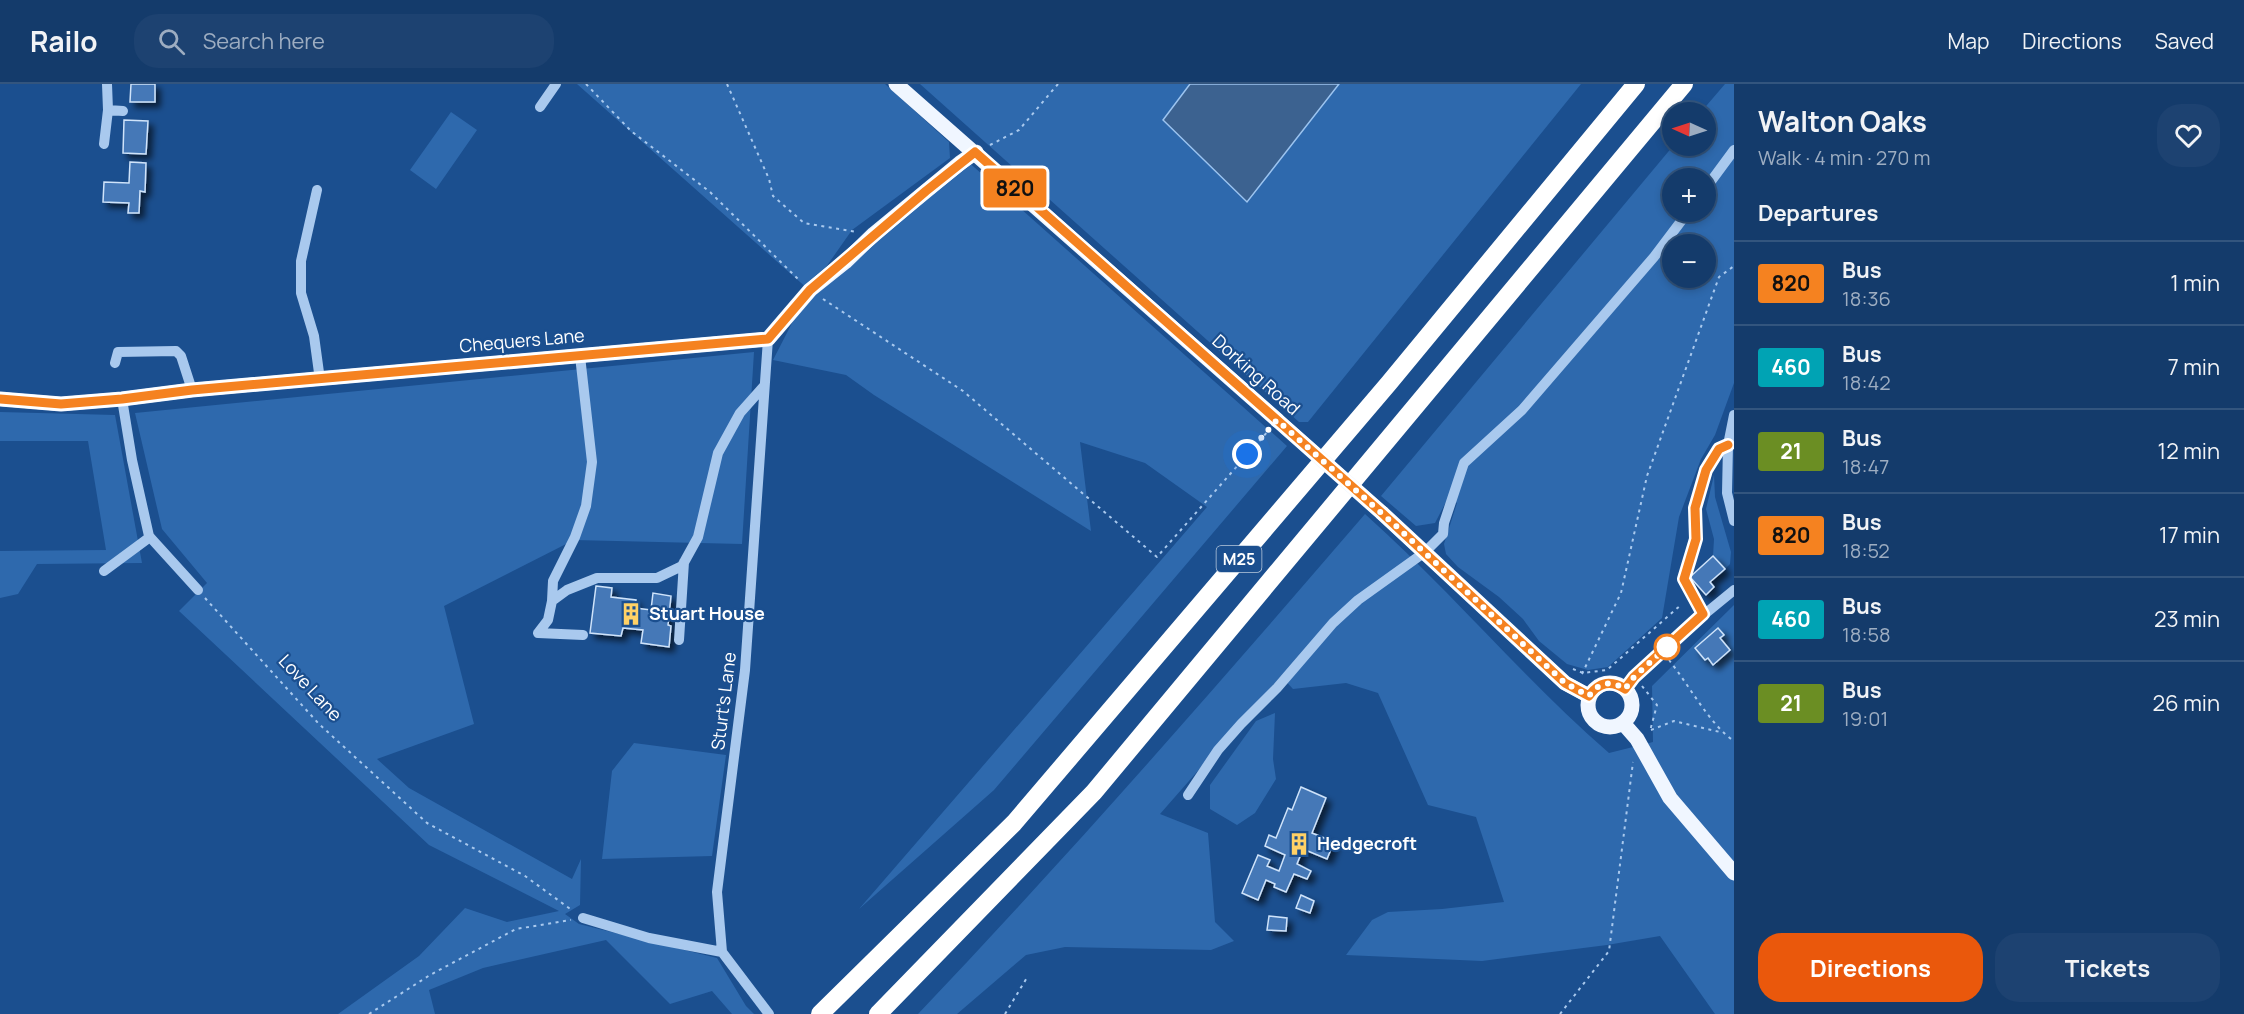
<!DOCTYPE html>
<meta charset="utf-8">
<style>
:root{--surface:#143b6b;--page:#1d4271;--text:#f1f3f6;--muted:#9dadc1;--line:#33557e;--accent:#ea580c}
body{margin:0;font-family:Manrope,sans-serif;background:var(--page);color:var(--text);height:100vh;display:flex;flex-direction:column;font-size:22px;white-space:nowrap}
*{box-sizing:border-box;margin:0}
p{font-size:20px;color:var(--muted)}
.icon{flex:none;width:33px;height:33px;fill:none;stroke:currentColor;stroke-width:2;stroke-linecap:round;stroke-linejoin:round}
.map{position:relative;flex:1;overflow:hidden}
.side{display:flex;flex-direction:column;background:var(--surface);width:510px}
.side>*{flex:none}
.badge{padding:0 12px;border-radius:4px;font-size:21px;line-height:39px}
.needle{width:39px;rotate:273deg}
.controls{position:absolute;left:1662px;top:18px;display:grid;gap:12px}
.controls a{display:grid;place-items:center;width:54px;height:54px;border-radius:50%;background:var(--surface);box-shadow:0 3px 9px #0003,0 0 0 2px var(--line);font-size:30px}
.you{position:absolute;width:30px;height:30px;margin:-15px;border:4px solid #fff;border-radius:50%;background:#1a73e8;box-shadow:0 0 0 9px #1a73e833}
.map>.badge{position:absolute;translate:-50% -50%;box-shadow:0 0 0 3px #fff}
h2{padding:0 24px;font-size:22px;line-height:54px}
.round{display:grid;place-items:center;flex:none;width:63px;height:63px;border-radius:24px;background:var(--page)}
.headline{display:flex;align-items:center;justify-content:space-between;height:102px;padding:0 24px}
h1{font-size:28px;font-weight:700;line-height:45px}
.primary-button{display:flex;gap:12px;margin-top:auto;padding:12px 24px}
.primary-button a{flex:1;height:69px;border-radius:24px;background:var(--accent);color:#fff;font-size:24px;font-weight:700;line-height:69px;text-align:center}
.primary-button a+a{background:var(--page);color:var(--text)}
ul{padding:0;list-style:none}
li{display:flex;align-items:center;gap:18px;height:84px;padding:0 24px;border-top:2px solid var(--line)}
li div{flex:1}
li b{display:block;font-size:22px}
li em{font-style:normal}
li .badge{min-width:66px;font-weight:700;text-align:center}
header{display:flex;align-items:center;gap:36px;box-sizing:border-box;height:84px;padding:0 30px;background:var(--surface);border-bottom:2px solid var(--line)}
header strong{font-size:28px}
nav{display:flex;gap:33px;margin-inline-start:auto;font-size:21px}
.search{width:420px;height:54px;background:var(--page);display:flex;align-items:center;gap:15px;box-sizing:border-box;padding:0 21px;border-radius:24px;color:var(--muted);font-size:22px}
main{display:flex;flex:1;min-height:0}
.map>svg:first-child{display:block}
.green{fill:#2e69ad;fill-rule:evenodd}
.water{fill:#3c6290;stroke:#9cc4f0;stroke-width:1.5}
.building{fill:#4478b7;stroke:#cfe3fa;stroke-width:1.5;filter:url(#shadow)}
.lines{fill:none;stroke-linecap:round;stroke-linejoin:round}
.path{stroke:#a9c9ee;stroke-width:2;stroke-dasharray:3 4.5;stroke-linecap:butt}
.minor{stroke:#a9c9ee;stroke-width:10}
.major{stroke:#f0f6ff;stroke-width:15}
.highway{stroke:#fff;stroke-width:18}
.major-bridge{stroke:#f0f6ff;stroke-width:15}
.line-casing{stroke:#fff;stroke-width:14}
.line{stroke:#f58220;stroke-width:9}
.walk{stroke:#fff;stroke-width:6;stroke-dasharray:0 10.8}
.stop-dot{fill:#fff;stroke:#f58220;stroke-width:3}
.labels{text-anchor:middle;stroke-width:4.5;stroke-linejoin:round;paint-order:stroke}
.shield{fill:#1b4f8f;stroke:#bbcadd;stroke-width:1.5}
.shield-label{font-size:16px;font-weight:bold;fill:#fff}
.street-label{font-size:18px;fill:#fff;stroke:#1b4f8f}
.poi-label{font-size:18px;font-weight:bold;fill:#fff;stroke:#1b4f8f;text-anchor:start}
</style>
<header>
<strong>Railo</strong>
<div class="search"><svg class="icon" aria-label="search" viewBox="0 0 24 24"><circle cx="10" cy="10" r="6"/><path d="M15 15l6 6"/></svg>Search here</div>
<nav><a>Map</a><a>Directions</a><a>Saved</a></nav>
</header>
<main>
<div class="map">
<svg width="1734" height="930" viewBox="0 0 1734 930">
<defs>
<filter id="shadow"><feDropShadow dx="5" dy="5" stdDeviation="3" flood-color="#0009"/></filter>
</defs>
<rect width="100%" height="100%" fill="#1b4f8f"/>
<path class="green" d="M577 0H885L949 58 950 74 852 146 812 203 965 75 1287 362 994 706 859 825 1207 423 1145 379 1080 358 1091 447 874 311 846 291 773 276 809 206Z
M920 0H1581L1308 338H1299Z
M1725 0H1734V299L1715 351 1701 375 1679 433 1662 534 1608 583 1588 586 1567 580 1539 557 1523 535 1499 513 1458 483 1446 470 1444 460 1457 419 1448 414 1435 439 1416 442 1381 412 1673 62H1706V28H1701ZM1672 94H1706V128H1672ZM1672 160H1706V194H1672Z
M451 28 477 46 436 105 410 86Z
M754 268 742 460 574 456 444 522 474 640 377 675 409 704 572 795 581 775 580 821 565 830 579 840 717 874 746 922 754 930H732L712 907 670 920 606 856 483 884 429 906 435 930H338L419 872 465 824 507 838 559 827 429 761 179 527 207 499 162 445 135 329Z
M0 328 115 331 142 479 37 480 18 510 0 514V467L106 466 88 357H0Z
M1714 391 1715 413 1731 468 1730 480 1725 485 1713 472 1714 455 1706 425Z
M1365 430C1450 506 1523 594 1609 669L1653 658 1652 602 1734 521V930H1715L1660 852 1607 861 1482 877 1346 871 1372 836 1388 828 1442 825 1504 818 1476 733 1428 721 1378 609 1346 599 1293 605 1281 592 1160 730 1208 749 1215 838 1234 857 1211 866 1065 863 1026 871 957 930H918C1072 768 1219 600 1365 430Z
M1275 629 1273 675 1276 695 1255 729 1237 741 1210 725V701L1256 637Z
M634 659 726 671 712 772 602 775 612 687Z"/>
<path class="water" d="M1190 0H1339L1247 118 1163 36Z"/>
<path class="building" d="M131 0H155V18H130Z
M124 36 148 37 146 70 123 69Z
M130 78 146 79 145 108 140 107 139 129H128L129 119 103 118 104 98 129 99Z
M1713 472 1725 485 1710 498 1714 503 1706 511 1690 493Z
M596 502 612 504 611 513 636 516 635 524 651 526 653 509 671 512 668 541 671 542 669 563 641 559 643 546 623 544 621 552 590 549Z
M1718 544 1724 551 1720 554 1730 566 1713 581 1708 574 1705 576 1695 564Z
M1301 703 1326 714 1312 749 1334 758 1327 775 1303 765 1297 780 1311 787 1307 795 1294 790 1286 808 1274 803 1275 800 1266 796 1258 816 1242 809 1258 771 1270 776 1267 782 1279 787 1285 771 1265 762 1269 751 1276 754 1288 724 1292 726Z
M1301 811 1314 817 1310 829 1296 824Z
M1269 832 1287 834 1286 847 1267 846Z"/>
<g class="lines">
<path class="path" d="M586 0 631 47 710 108 800 197
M727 0 769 95 773 112 804 139 857 148
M990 61 1019 46 1058 0
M823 215 963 307 1157 473 1269 346
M205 514 319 640 427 739 525 792 573 827
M1669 576C1689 601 1710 641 1734 657
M1573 585 1583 589 1607 586 1682 520
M1582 590 1621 509 1647 392 1719 193 1734 182
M1642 602 1657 621 1650 647
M1651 646 1674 637 1720 648
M369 930 430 891 516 845 571 836
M1005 930 1028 892
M1560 930 1609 867 1633 678"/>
<path class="minor" d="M540 23 556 0
M108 26 123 27
M104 60 108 26 107 0
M1706 104 1734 66
M317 106 301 177V209L314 252 320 296
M768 255 745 586 717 808 722 868 769 930
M115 279 118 268 176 267 181 272 192 306
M122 315 132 376 149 452 198 506
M1734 331 1728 361 1727 409 1734 437
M104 487 150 453
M552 517 553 497 575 453 586 422 592 378 580 272
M1703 530 1684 495 1696 455 1695 424 1706 385 1718 365 1728 361
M538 549 548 536 552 517 567 506 597 494H657L682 482 698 453 718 369 740 329 764 302
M538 549 583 551
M679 556 684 478
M1625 605 1634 593 1678 552 1734 506
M1188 711 1218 666 1241 640 1277 604 1333 539 1358 516 1425 468 1443 450 1444 439 1464 379 1522 326 1654 173 1688 128
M583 834 649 854 722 868"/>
<path class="major" d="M896 0 1277 336
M0 315 61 320 122 315 192 306 768 255 810 206 845 178 874 150 960 79 976 68
M1382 429 1565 599 1589 612
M1588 621a22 22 0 1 1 44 0a22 22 0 1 1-44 0Z
M1623 639 1637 655 1670 714 1734 789"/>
<path class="highway" d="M820 930 1014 739 1389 299 1636 0
M878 930 1094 708 1684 0"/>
<path class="major-bridge" d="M1277 336 1382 429"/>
</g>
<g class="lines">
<g class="line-casing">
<path id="line" d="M0 315 61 320 122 315 192 306 768 255 810 206 926 107 975 68 1382 429 1565 599 1589 612C1599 598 1611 596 1625 605L1634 593 1703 530 1684 495 1696 455 1695 424 1706 386 1719 365 1728 361"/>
</g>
<use href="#line" class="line"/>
<path class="walk" d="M1247 370 1277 336 1396 442 1565 599 1589 612C1599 598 1611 596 1625 605L1634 593 1667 563"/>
</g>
<defs>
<g id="building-bare" transform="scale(1.8)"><path d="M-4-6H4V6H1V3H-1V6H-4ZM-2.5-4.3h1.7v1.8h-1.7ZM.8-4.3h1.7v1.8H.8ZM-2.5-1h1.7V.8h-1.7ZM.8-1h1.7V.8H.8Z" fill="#ffd166" stroke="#1b4f8f" stroke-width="2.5" paint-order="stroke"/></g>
</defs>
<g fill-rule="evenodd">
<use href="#building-bare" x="631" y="530"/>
<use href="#building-bare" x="1299" y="760"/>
</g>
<circle class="stop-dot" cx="1667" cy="563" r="12"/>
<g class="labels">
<rect class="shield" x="1216.5" y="462" width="45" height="26" rx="4.5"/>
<g class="shield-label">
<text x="1239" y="481">M25</text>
</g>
<g class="street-label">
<text transform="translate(522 257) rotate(-5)" y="6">Chequers Lane</text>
<text transform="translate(1256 291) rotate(42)" y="6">Dorking Road</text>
<text transform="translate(310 604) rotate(47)" y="6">Love Lane</text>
<text transform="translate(724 617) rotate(-83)" y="6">Sturt's Lane</text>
</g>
<g class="poi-label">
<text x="649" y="536">Stuart House</text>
<text x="1317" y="766">Hedgecroft</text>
</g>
</g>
</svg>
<div class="controls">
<a><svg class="needle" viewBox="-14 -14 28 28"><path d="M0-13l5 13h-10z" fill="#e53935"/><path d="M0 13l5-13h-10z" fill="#9dadc1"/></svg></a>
<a>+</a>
<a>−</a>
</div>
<div class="you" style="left:1247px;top:370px"></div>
<b class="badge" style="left:1015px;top:104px;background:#f58220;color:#111">820</b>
</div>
<section class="side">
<div class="headline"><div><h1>Walton Oaks</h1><p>Walk · 4 min · 270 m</p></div><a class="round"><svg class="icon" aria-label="heart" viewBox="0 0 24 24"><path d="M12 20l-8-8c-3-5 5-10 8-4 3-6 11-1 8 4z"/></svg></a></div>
<h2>Departures</h2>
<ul>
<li><span class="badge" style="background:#f58220;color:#111">820</span><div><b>Bus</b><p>18:36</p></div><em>1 min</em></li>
<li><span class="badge" style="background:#00a3b4;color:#fff">460</span><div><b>Bus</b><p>18:42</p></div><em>7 min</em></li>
<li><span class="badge" style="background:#6b8e23;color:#fff">21</span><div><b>Bus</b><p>18:47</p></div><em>12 min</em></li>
<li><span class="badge" style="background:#f58220;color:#111">820</span><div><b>Bus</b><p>18:52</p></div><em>17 min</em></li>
<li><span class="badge" style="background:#00a3b4;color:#fff">460</span><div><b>Bus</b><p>18:58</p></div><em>23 min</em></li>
<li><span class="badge" style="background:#6b8e23;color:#fff">21</span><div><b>Bus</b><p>19:01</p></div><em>26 min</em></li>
</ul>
<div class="primary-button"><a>Directions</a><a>Tickets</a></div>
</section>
</main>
